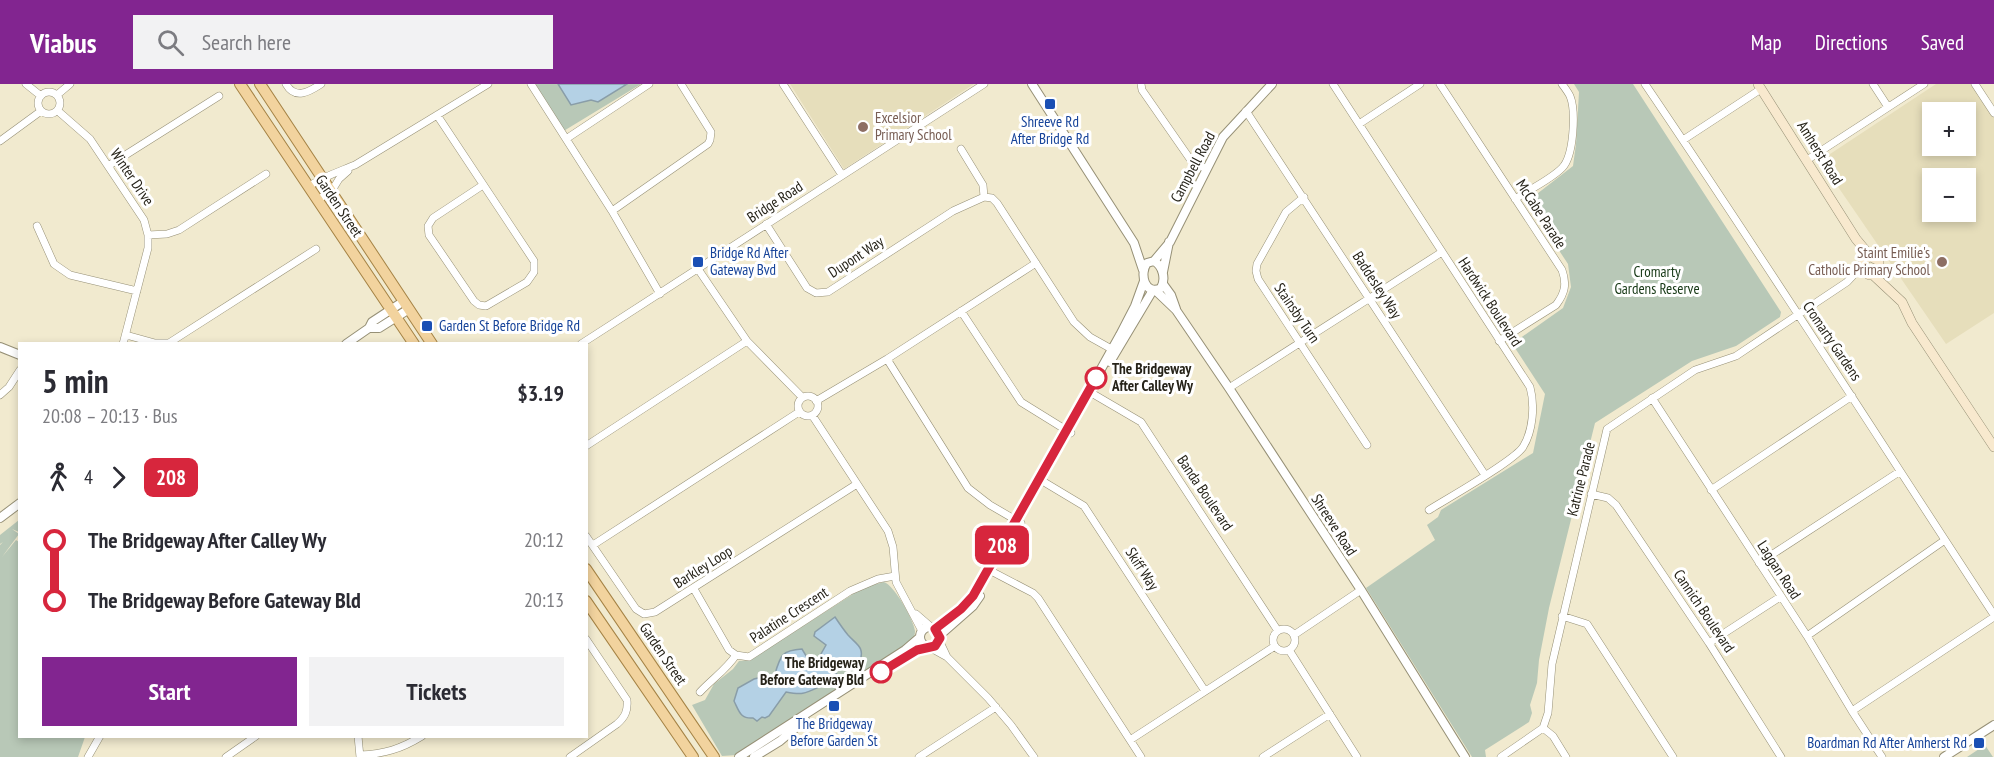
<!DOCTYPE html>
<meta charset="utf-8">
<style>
:root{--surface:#fff;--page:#f2f2f3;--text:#2b2b33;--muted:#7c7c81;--accent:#822590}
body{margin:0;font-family:"PT Sans Narrow",sans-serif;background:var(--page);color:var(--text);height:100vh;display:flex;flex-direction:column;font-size:22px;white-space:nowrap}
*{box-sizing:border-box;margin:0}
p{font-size:20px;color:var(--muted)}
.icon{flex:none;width:33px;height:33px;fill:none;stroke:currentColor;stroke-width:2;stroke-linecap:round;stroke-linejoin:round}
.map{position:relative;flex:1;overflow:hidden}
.panel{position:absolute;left:18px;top:258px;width:570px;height:396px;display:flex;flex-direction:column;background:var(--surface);border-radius:0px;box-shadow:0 3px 9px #0003}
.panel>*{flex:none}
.badge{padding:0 12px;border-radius:9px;font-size:21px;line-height:39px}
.fabs{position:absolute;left:1922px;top:18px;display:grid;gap:12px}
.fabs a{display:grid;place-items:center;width:54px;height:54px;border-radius:0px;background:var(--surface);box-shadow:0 3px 9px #0003;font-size:30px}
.map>.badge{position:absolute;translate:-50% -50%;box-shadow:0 0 0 3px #fff}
.legs{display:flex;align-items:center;gap:9px;height:66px;padding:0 24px;font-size:20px}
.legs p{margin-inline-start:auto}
.headline{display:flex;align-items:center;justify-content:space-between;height:102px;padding:0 24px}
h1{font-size:33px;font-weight:800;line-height:45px}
.cta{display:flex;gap:12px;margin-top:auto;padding:12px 24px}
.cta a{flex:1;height:69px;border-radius:0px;background:var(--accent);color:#fff;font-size:24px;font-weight:800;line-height:69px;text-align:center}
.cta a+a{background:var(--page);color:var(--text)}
ul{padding:0 24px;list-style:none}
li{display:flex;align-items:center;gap:21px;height:60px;font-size:22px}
li i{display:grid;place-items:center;width:9px;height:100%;margin:0 8px;background:currentColor}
li i::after{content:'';width:15px;height:15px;margin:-8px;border:4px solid;border-radius:50%;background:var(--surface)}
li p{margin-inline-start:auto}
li:first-child i{background:linear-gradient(#0000 50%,currentColor 0)}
li:last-child i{background:linear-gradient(currentColor 50%,#0000 0)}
header{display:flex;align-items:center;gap:36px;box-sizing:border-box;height:84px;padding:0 30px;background:var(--accent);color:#fff}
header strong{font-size:28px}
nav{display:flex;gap:33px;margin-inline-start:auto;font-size:21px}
.search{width:420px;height:54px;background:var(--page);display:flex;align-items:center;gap:15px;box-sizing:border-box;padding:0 21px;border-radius:0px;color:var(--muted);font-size:22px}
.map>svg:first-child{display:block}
.built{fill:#e6debb;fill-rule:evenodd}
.green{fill:#b8c8b7}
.water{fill:#b4d1e5;stroke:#899da8;stroke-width:1.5}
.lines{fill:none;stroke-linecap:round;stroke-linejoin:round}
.minor-casing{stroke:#969076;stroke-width:8}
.tertiary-casing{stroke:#969076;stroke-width:10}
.secondary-casing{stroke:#969076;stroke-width:10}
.primary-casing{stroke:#a58345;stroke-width:12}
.minor{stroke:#fff;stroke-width:7}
.tertiary{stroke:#fff;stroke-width:8}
.secondary{stroke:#f8e9ce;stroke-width:9}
.primary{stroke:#f2d39e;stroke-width:10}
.line-1-casing{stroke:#fff;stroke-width:14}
.line-1{stroke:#d7263d;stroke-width:9}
.transit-dot{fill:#1a4fb4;stroke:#fff;stroke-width:2}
.education-dot{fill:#8d6e63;stroke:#fff;stroke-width:2}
.stop-1-dot{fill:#fff;stroke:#d7263d;stroke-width:3}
.labels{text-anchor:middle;stroke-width:6;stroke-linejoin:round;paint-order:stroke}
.education-label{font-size:15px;fill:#785e54;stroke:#fff;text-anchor:start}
.transit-label{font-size:15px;fill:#164399;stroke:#fff}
.street-label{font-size:15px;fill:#262319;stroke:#fff}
.park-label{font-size:15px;fill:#173916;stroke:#fff}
.stop-label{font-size:15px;font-weight:bold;fill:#262319;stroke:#fff;text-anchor:start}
</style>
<header>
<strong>Viabus</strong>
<div class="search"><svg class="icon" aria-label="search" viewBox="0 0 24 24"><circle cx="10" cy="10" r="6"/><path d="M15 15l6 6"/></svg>Search here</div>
<nav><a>Map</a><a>Directions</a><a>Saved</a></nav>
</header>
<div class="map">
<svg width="1994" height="673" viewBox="0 0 1994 673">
<rect width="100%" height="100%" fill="#f1eacf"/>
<path class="built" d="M790 0H974L844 85Z
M1936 0H1971L1994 34V229L1946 260 1823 81 1827 72ZM1932 28H1965V62H1932ZM1932 94H1965V128H1932Z"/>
<path class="green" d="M533 0H641L562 48Z
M1574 0H1633L1781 228 1780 233 1736 262 1692 277 1595 339 1549 524 1539 576 1537 599 1530 621 1532 629 1529 638 1485 666 1486 673H1472L1366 504 1435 456 1427 441 1438 433 1441 426 1533 369 1545 310 1515 264 1516 257 1563 224 1571 203 1568 180 1531 124 1530 118 1533 113 1573 82 1576 60 1579 8Z
M19 436V448L12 445 19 450 2 473 16 456 19 458 20 652 85 653 78 673H0V461L3 458 0 460V451Z
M884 498C894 501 914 536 915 547 915 551 914 552 913 557L737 671 722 672 692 621 705 616 714 600 733 585 739 577 750 576 864 503Z
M1985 661 1993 673H1967Z"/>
<path class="water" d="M558 0H627L598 18 591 16 571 21Z
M835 533C839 539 843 545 848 551 856 560 865 563 860 577L847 580 827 574 823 581 838 591V598C832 601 825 601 819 603 804 610 802 611 786 608L769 632 765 634 762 633 757 637 753 634C740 635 739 627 734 617L738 604 754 595 775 590C780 572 782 566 802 565L808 575 817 577 826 561 814 552 815 548Z"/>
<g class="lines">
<g class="minor-casing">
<path id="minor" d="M26 0 41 12
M286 0C295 16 309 8 321 0
M531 0 612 127 660 210
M783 0 842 91
M1141 0 1142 6 1190 75 1206 85
M1333 0 1530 303C1535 321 1533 347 1523 363 1513 378 1448 414 1429 426
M1440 0 1562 186C1567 200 1565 209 1556 221L1499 257
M1645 0C1764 175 1878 354 1994 531
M1873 0 1888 23
M1975 0 1994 29
M38 19a11 11 0 1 1 22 0a11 11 0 1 1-22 0Z
M57 11 70 0
M58 27 90 55 144 136 148 151V164L123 260
M1246 27 1485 391
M437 31 534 177V188L527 198 486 222 479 221 474 217 429 151 428 142 433 134 483 101
M1359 40 1420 0
M566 55 649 0
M1683 56 1761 5
M0 57 41 27
M961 65 983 101 984 113
M1807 76 1924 0
M108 82 219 12
M308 103C322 93 338 88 355 81L488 0
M984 113 992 114 997 119 1074 238 1090 253 1115 267
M1304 113 1286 128 1257 180 1256 187 1258 195 1367 361
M1515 115C1530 105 1550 96 1562 84 1574 72 1576 27 1570 12 1568 8 1565 4 1562 0
M317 116 331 108 339 95 348 87
M612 127 708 60 710 56 711 48 681 0
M766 140 807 204 816 209 828 208 953 127 984 113
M37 142 54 180 70 191 137 207
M148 151 167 150 179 146 266 90
M698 185 747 257 802 313
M961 227 1021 318 1071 349
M126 251 155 259H169L316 165
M581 260 984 0
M887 275 968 404 990 421 1021 439
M1229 304 1442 168
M1088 307 1141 338 1278 547
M0 311 9 303 20 286
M798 322a10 10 0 1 1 20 0a10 10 0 1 1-20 0Z
M1652 314 1807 552 1852 627 1882 673
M816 317 887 275 1036 179
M812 331 888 447 893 463 896 498 922 547
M586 362 747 257
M1039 395 1084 422 1205 607
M1711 406 1852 312
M1591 410 1608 414 1616 421 1709 559 1781 673
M586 452 636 525 644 530 655 528 857 400
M593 461 799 328
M1759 479 1899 388
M989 486 1033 509 1038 514 1141 673
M694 505 729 566 736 571 749 573 850 507 878 495 895 492
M916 530 931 543
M1562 532 1587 540 1673 673
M1273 556a11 11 0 1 1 22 0a11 11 0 1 1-22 0Z
M1294 551 1361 506
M1807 552 1945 456
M939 556 947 573
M1709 559 1780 513
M929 563 947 573 988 614 1011 641 1034 673
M1289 566 1357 673
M700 608C712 595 726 586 736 571
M1852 627 1994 533
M1543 644 1553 652 1566 673
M358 652 360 673
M1130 656 1275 562
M360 671C384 670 401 665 422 652
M88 673 100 652
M226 673 256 652
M570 673 617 640C625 633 628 627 627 616L586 555
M919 673 996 623
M1263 673 1330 630
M1501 673 1543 644 1548 629 1552 580 1607 345 1695 286 1736 272 1847 198 1862 182"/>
</g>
<g class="tertiary-casing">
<path id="tertiary" d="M1032 0 1134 159 1143 186
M1154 177 1170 158 1223 53 1272 0
M1154 177C1163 182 1166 195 1161 204 1145 212 1139 190 1147 179Z
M1163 188 1169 158
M1163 200 1171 211 1176 225
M1155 206 1176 226 1229 304 1361 506 1465 673
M369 244H379L409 225
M346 260 369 244 372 238 404 217
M0 263 20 271
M1110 278 1153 206
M0 434 20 419
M920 553a10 10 0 1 1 20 0a10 10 0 1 1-20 0Z
M935 545 961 525 976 509 1120 251 1135 222 1144 197
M940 551 973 522 980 512
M902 574 926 563
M739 673 905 566 919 554
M754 673 780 657 805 636
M1944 673 1994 641"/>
</g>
<g class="secondary-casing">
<path id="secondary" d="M1758 0 1856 155 1871 173
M1873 191 1879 185V177L1871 173 1867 174 1863 179V186L1869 191H1873L1902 218 1912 239 1994 363"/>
</g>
<g class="primary-casing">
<path id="primary" d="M240 0 414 260
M260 0 432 260
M586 485 714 673
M586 517 693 673"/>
</g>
<use href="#minor" class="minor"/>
<use href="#tertiary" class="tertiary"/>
<use href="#secondary" class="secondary"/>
<use href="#primary" class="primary"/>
</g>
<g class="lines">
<g class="line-1-casing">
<path id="line-1" d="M881 588 917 566 935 562 940 554 935 545 961 525 973 512 1096 294"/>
</g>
<use href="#line-1" class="line-1"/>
</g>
<g class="transit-dot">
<rect x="1044" y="14" width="12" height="12" rx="3"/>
<rect x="692" y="172" width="12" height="12" rx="3"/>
<rect x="421" y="236" width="12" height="12" rx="3"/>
<rect x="828" y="616" width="12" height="12" rx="3"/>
<rect x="1973" y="653" width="12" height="12" rx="3"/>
</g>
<g class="education-dot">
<circle cx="863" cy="43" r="6"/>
<circle cx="1942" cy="178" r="6"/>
</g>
<g class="stop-1-dot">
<circle cx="1096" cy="294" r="10"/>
<circle cx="881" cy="588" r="10"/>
</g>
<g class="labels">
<g class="education-label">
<text x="875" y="39">Excelsior<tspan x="875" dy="17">Primary School</tspan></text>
<text x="1930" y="174" text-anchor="end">Staint Emilie's<tspan x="1930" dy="17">Catholic Primary School</tspan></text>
</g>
<g class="transit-label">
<text x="1050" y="43">Shreeve Rd<tspan x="1050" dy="17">After Bridge Rd</tspan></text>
<text x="710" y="174" text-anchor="start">Bridge Rd After<tspan x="710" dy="17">Gateway Bvd</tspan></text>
<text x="439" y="247" text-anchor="start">Garden St Before Bridge Rd</text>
<text x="834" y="645">The Bridgeway<tspan x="834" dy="17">Before Garden St</tspan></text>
<text x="1967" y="664" text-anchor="end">Boardman Rd After Amherst Rd</text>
</g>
<g class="street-label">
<text transform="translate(1820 69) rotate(58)" y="5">Amherst Road</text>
<text transform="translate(1193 83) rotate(-62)" y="5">Campbell Road</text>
<text transform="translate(132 93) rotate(56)" y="5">Winter Drive</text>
<text transform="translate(775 118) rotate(-33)" y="5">Bridge Road</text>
<text transform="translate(339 122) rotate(56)" y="5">Garden Street</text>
<text transform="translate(1541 130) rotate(57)" y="5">McCabe Parade</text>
<text transform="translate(856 173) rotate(-33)" y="5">Dupont Way</text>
<text transform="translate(1377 201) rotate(57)" y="5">Baddesley Way</text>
<text transform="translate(1490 218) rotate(57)" y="5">Hardwick Boulevard</text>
<text transform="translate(1297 229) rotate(56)" y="5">Stainsby Turn</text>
<text transform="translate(1832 257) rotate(56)" y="5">Cromarty Gardens</text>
<text transform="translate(1581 395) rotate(-76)" y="5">Katrine Parade</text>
<text transform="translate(1205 409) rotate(56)" y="5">Banda Boulevard</text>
<text transform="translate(1334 441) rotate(57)" y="5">Shreeve Road</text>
<text transform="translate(703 483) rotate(-32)" y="5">Barkley Loop</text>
<text transform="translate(1142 485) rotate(57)" y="5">Skiff Way</text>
<text transform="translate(1779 486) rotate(57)" y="5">Laggan Road</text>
<text transform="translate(1704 527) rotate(56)" y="5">Cannich Boulevard</text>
<text transform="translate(789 531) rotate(-33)" y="5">Palatine Crescent</text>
<text transform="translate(663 570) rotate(56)" y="5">Garden Street</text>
</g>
<g class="park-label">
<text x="1657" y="193">Cromarty<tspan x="1657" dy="17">Gardens Reserve</tspan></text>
</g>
<g class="stop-label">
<text x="1112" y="290">The Bridgeway<tspan x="1112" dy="17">After Calley Wy</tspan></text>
<text x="864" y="584" text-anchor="end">The Bridgeway<tspan x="864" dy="17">Before Gateway Bld</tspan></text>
</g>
</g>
</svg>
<div class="fabs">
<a>+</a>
<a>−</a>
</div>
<b class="badge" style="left:1002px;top:461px;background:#d7263d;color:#fff">208</b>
<section class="panel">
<div class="headline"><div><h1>5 min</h1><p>20:08 – 20:13 · Bus</p></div><b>$3.19</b></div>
<div class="legs"><svg class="icon" aria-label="walk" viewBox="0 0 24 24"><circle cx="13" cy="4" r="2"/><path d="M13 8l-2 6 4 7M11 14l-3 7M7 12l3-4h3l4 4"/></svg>4<svg class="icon" aria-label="forward" viewBox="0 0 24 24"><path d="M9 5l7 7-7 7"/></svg><b class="badge" style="background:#d7263d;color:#fff">208</b></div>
<ul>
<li><i style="color:#d7263d"></i><b>The Bridgeway After Calley Wy</b><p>20:12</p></li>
<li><i style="color:#d7263d"></i><b>The Bridgeway Before Gateway Bld</b><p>20:13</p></li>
</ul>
<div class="cta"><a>Start</a><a>Tickets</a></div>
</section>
</div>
